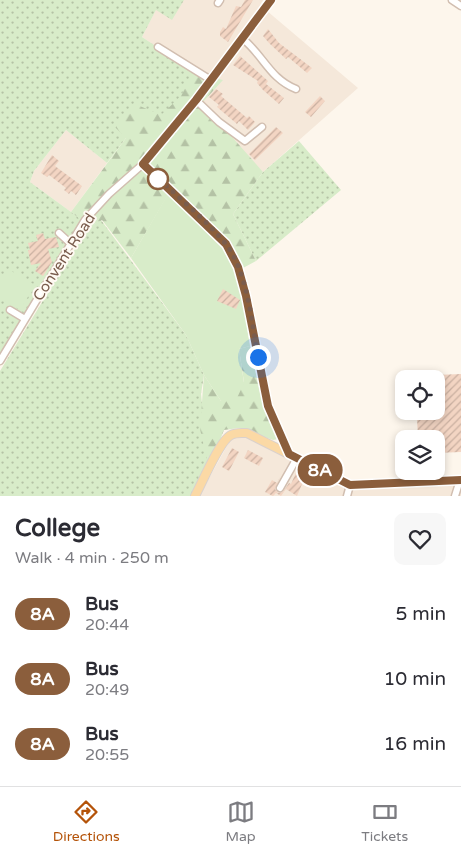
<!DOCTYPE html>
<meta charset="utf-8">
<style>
:root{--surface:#fff;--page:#f7f7f7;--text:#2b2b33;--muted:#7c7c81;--line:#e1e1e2;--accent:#b45309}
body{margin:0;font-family:"Varela Round",sans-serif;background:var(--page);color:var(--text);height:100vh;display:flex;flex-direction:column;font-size:19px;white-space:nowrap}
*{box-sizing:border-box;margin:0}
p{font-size:16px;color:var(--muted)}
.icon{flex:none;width:28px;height:28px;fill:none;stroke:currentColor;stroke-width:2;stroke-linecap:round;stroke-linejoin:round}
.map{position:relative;height:496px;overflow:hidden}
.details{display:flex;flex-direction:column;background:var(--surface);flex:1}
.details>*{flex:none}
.badge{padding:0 10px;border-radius:16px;font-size:18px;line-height:32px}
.tools{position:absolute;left:395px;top:370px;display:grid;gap:10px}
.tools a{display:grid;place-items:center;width:50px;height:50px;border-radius:10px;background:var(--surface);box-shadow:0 2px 8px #0003;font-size:25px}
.you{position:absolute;width:25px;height:25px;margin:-12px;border:4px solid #fff;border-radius:50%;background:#1a73e8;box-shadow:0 0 0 8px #1a73e833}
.map>.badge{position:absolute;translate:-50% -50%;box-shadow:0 0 0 2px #fff}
.round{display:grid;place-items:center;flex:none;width:52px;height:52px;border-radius:10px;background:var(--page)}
.headline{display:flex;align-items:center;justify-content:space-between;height:85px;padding:0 15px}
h1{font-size:24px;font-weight:800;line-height:38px}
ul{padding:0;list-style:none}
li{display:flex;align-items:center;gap:15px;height:65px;padding:0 15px}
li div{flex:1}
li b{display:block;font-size:19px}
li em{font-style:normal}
li .badge{min-width:55px;font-weight:700;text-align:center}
.tab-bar{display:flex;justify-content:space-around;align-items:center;height:70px;border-top:1px solid var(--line);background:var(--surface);font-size:14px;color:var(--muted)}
.tab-bar a{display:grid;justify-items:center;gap:2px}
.tab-bar .current{color:var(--accent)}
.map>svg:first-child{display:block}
.residential{fill:#f5e8da}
.grass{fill:url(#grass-dots)}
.forest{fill:url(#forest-firs)}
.garden{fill:#d8ecc9}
.building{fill:url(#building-hatch)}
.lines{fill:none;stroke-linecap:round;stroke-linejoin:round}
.minor-casing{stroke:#d1beb0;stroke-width:9}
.major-casing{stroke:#dad1cd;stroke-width:10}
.minor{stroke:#fff;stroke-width:6}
.major{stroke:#fbd9a5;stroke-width:8}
.line-casing{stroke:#fff;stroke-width:11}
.line{stroke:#8b5e3c;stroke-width:8}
.walk{stroke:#7a5c4d;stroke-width:5;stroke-dasharray:0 9}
.stop-dot{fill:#fff;stroke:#8b5e3c;stroke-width:2.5}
.labels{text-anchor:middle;stroke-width:4;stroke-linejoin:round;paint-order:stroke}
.street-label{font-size:15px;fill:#7a5c4d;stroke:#fffaf3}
</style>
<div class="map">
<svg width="461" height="496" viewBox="0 0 461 496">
<defs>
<pattern id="grass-dots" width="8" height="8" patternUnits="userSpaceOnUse" patternTransform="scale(1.25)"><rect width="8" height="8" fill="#d8ecc9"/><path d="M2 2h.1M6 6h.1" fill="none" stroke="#b4c2a5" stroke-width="1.8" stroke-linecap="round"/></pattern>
<pattern id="forest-firs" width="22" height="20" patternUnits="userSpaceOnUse" patternTransform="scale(1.25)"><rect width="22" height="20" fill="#d8ecc9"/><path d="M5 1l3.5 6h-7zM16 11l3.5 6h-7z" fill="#b4c2a5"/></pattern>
<pattern id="building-hatch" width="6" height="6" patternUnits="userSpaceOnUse" patternTransform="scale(1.25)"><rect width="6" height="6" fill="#f3d5c3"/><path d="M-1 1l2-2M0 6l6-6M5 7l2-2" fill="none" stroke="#cab0a1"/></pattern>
</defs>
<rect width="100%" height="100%" fill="#fdf6ec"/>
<path class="residential" d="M161 0H263L260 5 358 88 263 172 193 105 211 83 142 37Z
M66 130 107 163 71 212 30 182 34 171Z
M232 437 249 438 349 486 461 482V496H199Z"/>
<path class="grass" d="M0 0H184L172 20 156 10 142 37 206 79 197 95 126 138 107 163 66 130 34 171 30 182 82 220 0 358Z
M299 141 341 190 256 261 233 214 263 172Z
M101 220 186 335 204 375 201 394 209 468 194 496H0V371L69 258 90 227Z"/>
<path class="forest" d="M192 72 223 80 202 103 263 172 233 214 256 261 243 268 227 241 172 188 131 258 102 220 90 227 71 212 126 138 113 125 135 104 161 115 181 96Z
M250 346 263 406 278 439 273 440 239 428 224 430 209 468 200 429 204 375 221 401 244 382 239 349Z"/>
<path class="garden" d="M168 194 226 252 241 288 250 346 239 349 244 383 237 398 221 401 204 375 186 335 131 258Z
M8 269 35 285 20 310 0 298V282Z"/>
<path class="building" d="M245 0H253L228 42 220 36V32L223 27 226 29 236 6 241 7Z
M268 29 279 43 312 68 307 73 288 57 286 59 269 43 263 36Z
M240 56 268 81 266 84 284 98 279 104 263 90 257 83 258 81 233 65Z
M216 89 223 94 221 96 247 118 249 116 255 122 248 130 239 121 237 124 217 107 219 105 209 97Z
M320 96 325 101 311 117 305 112Z
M276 127 283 133 255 160 249 154Z
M52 155 59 161 55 166 82 186 76 195 71 191 69 194 64 190 66 188 49 175 47 177 41 173Z
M43 233 45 239 56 237 59 247 48 249 52 262 43 276 35 271 41 263 31 265 28 250H30L28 243 38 241 36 235Z
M223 289 240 300 236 309 217 301Z
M461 374V452L436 453V439H418L417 417H422V411H436V375Z
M232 448 239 452 229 471 222 467Z
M248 450 263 458 259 466 244 458Z
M299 466 307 472 297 496 286 489 281 496 276 493 273 496 265 492 272 480 277 483 280 477 275 489 278 493 283 492 289 483 291 484Z"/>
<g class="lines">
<g class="minor-casing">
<path id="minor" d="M452 0 461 6
M218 3 220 0
M243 39C263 55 270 79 296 89
M158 47 211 80
M196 100 219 122 245 141 262 127
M143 164 227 244 238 267 246 296 268 407 289 454
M59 233 70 243
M10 310 25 319
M0 361 85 220 109 194 143 164 196 100 271 0
M280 488 297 458
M347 496 350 485
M455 496 460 480"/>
</g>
<g class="major-casing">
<path id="major" d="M195 496C202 483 220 440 231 435 236 432 242 433 247 433L350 485 461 480"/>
</g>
<use href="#minor" class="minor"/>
<use href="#major" class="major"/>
</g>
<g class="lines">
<g class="line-casing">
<path id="line" d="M271 0 196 100 143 164 226 244 238 267 246 296 268 406 289 454 350 485 461 480"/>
</g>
<use href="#line" class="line"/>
<path class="walk" d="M158 179 156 176C179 198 205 219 225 243 247 269 252 324 258 357"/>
</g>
<circle class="stop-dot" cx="158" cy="179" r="10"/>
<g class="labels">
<g class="street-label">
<text transform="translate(64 257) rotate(-57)" y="5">Convent Road</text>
</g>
</g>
</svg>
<div class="tools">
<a><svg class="icon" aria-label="locate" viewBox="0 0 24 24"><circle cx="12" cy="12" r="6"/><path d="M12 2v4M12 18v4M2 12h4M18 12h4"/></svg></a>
<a><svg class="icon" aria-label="layers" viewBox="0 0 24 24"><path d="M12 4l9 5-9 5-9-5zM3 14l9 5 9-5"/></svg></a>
</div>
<div class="you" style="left:258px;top:357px"></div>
<b class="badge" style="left:320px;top:470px;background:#8b5e3c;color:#fff">8A</b>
</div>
<section class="details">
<div class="headline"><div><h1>College</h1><p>Walk · 4 min · 250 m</p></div><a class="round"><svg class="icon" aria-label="heart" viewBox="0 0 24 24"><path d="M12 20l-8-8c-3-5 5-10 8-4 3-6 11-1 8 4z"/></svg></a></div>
<ul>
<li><span class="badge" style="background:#8b5e3c;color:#fff">8A</span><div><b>Bus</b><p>20:44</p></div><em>5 min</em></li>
<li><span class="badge" style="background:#8b5e3c;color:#fff">8A</span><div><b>Bus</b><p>20:49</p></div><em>10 min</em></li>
<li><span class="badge" style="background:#8b5e3c;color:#fff">8A</span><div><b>Bus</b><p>20:55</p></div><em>16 min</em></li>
</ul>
</section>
<nav class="tab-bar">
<a class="current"><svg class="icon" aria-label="directions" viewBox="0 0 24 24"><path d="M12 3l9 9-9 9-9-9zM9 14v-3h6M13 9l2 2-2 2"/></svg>Directions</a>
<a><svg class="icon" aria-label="map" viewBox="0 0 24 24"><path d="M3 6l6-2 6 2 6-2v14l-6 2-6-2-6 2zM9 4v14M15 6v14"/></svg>Map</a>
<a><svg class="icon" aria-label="tickets" viewBox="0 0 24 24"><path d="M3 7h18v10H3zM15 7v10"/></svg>Tickets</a>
</nav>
